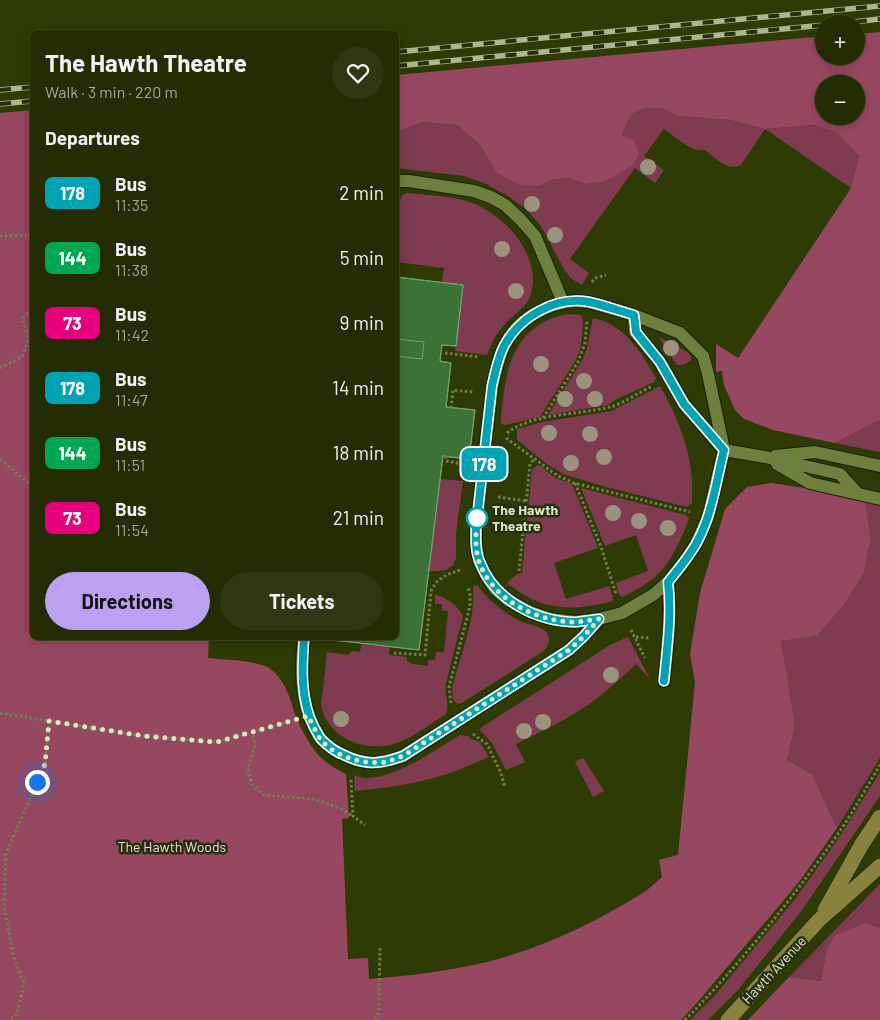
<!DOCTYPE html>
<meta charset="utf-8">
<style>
:root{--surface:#232c03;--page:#2f3812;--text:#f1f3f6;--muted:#a3a79a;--line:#404825;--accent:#bca0f2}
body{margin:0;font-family:Barlow,sans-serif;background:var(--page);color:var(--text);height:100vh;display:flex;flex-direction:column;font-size:19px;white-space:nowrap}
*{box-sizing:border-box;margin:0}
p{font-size:16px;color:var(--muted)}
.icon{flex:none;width:28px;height:28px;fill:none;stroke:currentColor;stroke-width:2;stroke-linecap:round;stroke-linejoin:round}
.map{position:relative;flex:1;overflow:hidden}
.side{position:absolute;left:30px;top:30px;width:369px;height:610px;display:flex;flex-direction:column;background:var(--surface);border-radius:8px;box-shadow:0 2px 12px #0003,0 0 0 1px var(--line)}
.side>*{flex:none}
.badge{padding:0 10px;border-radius:8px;font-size:18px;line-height:32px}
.tools{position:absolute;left:815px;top:15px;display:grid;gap:10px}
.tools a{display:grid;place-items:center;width:50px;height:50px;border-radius:50%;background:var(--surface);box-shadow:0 2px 12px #0003,0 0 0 1px var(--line);font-size:25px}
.you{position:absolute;width:25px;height:25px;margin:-12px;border:4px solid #fff;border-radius:50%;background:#1a73e8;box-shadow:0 0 0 8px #1a73e833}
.map>.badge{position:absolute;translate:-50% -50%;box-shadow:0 0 0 2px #fff}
h2{padding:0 15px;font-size:19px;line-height:45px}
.round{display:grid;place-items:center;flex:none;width:52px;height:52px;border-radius:26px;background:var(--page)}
.headline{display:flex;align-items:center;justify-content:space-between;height:85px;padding:0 15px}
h1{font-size:24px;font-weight:700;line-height:38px}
.action{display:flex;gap:10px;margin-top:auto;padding:10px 15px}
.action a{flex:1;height:58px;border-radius:30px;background:var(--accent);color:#111;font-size:20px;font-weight:700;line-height:58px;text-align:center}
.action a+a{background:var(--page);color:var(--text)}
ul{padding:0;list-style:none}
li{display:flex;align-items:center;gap:15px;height:65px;padding:0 15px}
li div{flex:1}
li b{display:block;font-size:19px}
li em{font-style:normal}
li .badge{min-width:55px;font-weight:700;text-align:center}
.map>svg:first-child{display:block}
.green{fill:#7f3c51}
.forest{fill:#974861;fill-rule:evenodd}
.building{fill:#3c7336;stroke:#73a46e}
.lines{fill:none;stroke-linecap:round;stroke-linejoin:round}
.lane-casing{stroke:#182000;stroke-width:14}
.secondary-casing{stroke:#182000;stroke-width:16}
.path{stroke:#737f4f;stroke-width:3;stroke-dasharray:2.5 2.5;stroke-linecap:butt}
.lane{stroke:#6e803d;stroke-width:12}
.secondary{stroke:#89813e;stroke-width:15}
.rail-casing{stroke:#acb78f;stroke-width:5.5}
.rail{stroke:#272f0c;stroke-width:4;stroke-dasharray:11;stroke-linecap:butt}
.tree{fill:#9b937e}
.line-casing{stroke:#fff;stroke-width:11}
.line{stroke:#00a3b4;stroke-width:8}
.walk{stroke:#dce7c4;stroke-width:5;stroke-dasharray:0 9}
.stop-dot{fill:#fff;stroke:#00a3b4;stroke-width:2.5}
.labels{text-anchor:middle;stroke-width:5;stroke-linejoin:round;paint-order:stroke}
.stop-label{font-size:14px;font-weight:bold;fill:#dce7c4;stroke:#272f0c;text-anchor:start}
.park-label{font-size:14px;fill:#f3dbe1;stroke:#272f0c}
.street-label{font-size:14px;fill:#dce7c4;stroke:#272f0c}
</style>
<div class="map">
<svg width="880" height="1020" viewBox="0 0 880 1020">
<rect width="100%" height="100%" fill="#2f3b04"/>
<path class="green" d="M645 108H661L678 116 730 120 765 129 815 125 837 133 859 156 851 188 765 129 741 165C726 171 717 159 705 150 692 153 674 136 664 129L644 156 664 170 655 183 635 168 570 259 589 273 582 285 572 279 565 271 541 226 527 210 508 196 484 183 464 176 396 168V132L423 122 457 125 480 145 496 172 538 186 554 179 572 178 585 184 604 182 631 166 622 137 625 127 632 114Z
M406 193C424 195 442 195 459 199 499 207 545 254 530 297 525 309 512 315 504 325 496 334 491 344 487 355L455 351 463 285 442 282 444 268 396 262V236L400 200 402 195Z
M568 314 580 315 583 319 582 338 580 350 576 360 540 417 505 425 501 424V420C505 371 511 325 568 314Z
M593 318C624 324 641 352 656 378L654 382 615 400 608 405 548 415 583 359 587 347Z
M659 337 687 352 691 356V360C685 364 682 367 676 364Z
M660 386C676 414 690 447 692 480 692 487 692 495 692 503L687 507 606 487 563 474 547 464 517 440V429L542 422 611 411Z
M880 420V452L835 443Z
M538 465C545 468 549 474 556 478 561 481 567 481 572 484L598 548 554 563 566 599 609 586 613 597 612 601C572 612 540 611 507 583L517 574 522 573 532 469Z
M440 479 463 481 456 534V558L453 565 446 570 438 571H429Z
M581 488 686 515 689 519C680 541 672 562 654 578 645 585 634 591 623 597L619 595 616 583 648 571 636 535 605 546Z
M865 502 880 505V758L837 828 812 774 787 760 795 725 781 641 817 636 844 605 864 573 871 537Z
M477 585C489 601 505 614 522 622 530 625 542 626 547 633 551 640 548 646 544 651L460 704 456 703 453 699 452 690C459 656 476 622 473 587Z
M435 595C447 597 458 606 463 616L446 683C444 694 450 703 446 714 433 722 419 733 404 740 375 755 331 743 322 709 320 704 322 696 323 690 324 678 326 665 327 652L348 655 352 651 360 652 361 644 390 647 389 655 407 657V661L413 664 428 666V660H435L436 652H444L448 611 442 610V604H435Z
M628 637 650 679 636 664C621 678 605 693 588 705 566 720 540 732 516 744L525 762 506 770 492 743 479 729 610 645Z
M460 735 468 736 471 739 480 742 489 757C477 762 466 767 453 772 422 783 388 788 355 791L354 775C357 776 362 778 365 778 395 779 435 750 460 735Z
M583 758 604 791 593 797 575 762Z
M880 772V796L800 913 737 991 708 1020H690L716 994 795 899 840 836Z
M880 884V928L865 923 826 953 821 981 789 977Z"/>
<path class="forest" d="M880 32V420L835 443 773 430 744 419 735 410 724 385 722 371 716 372V344L738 358 851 188 859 156 837 133 815 125 765 129 730 120 678 116 661 108H645L632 114 625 127 622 136 634 140 639 154 632 166 604 182 585 184 571 178 554 179 538 186 518 184 496 172 480 145 457 125 423 122 396 132V75L824 36V56H856V34ZM824 84H856V116H824Z
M32 110V638H206L209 640 208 658C224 660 250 660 265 666 284 675 289 696 295 714 299 724 303 733 309 742 317 757 331 767 346 774L349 818 342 819 348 959 368 958 369 979C409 976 448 971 487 962 539 949 595 923 641 894 648 890 655 883 662 877L659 860 678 855 695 682 690 654 700 593 725 509 747 487 771 483 811 489 865 502 871 537 864 573 844 605 817 636 781 641 795 725 787 760 812 774 837 828 802 878 789 894 696 1004 681 1020H0V113Z
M865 923 880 928V1020H748L789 977 821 981 826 953 834 936Z"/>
<path class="building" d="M396 277 463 285 456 346 442 345 440 361 451 363 446 407 475 410 469 459 443 456 419 650 333 640V638H396Z
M396 277 463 285 456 346 442 345 440 361 451 363 446 407 475 410 469 459 443 456 419 650 333 640V638H396V356L422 359 424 342 396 339Z"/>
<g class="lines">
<g class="lane-casing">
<path id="lane" d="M396 181H409L474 191 491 197 505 205 520 219 535 236 563 302
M576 301 589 302 634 315 680 333 703 356 708 374 724 450 708 517 696 544 684 562 668 582 653 595 622 613 599 619 575 622 551 619 530 612 508 600 496 590 487 577 479 561 476 544V528L492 387C495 373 498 359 504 346 518 318 547 303 576 301Z
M634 315 635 332 660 362 684 404 724 450 765 457 840 474 858 494
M775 456 815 452 880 466
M777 464 810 483 880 499
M304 638C301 667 300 700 314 727 317 732 319 737 322 740 329 747 336 752 344 755 366 766 381 764 403 756L569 650 584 636 599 619
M664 681C667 648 672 615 668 582"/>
</g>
<g class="secondary-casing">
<path id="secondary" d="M825 910 862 844 880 817
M728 1020 819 920 880 866"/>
</g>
<path class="path" d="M0 236 32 235
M592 282 595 278 606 275
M445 353 479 357
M0 368 22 357C29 340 29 336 22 319L27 313H32
M451 408 453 390 473 392
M543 418 578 362 585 343 587 321
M507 433C532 413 579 415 610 407 622 404 640 392 652 386
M506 438 558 476 574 483 690 512
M446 456V461L463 464 464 466
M0 459 32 486
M575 483 601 547 616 594
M498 497 527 501
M519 571 530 464 535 458
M631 630 645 658
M636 637 650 638
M394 653 425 655 431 591C438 576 448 575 462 569
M451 703 449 687 470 606V594L468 587
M0 713 49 721 45 764 6 854 4 906 14 958 24 983 17 1014 10 1020
M49 721 144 736 217 742 253 732 255 746 248 768 252 784 264 795 313 799 339 808 353 816
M253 732 291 721
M473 734 487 744 501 773 505 788
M351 780 353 816 365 825
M376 1020 379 1012 380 946
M685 1020C741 963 792 899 838 834 853 812 866 788 880 765"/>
<use href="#lane" class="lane"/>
<use href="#secondary" class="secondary"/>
<g class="rail-casing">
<path id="rail" d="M834 24 880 19
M396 52 880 6
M396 66 824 25
M0 90 32 87
M0 104 32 101"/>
</g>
<use href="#rail" class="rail"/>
</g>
<g class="tree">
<circle cx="648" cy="167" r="8"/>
<circle cx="532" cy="204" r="8"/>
<circle cx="555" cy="235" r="8"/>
<circle cx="502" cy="249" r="8"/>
<circle cx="516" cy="291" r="8"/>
<circle cx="671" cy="348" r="8"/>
<circle cx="541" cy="364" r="8"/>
<circle cx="584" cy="381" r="8"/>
<circle cx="565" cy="399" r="8"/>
<circle cx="595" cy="399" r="8"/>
<circle cx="549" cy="433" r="8"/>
<circle cx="590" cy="434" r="8"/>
<circle cx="604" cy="457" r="8"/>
<circle cx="571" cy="463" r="8"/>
<circle cx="613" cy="513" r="8"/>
<circle cx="639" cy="521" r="8"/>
<circle cx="668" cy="528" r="8"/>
<circle cx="611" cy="675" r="8"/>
<circle cx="341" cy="719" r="8"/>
<circle cx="543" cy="722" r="8"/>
<circle cx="524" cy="731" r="8"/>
</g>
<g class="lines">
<g class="line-casing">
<path id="line" d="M304 638C302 667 300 700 314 727 317 732 319 737 322 740 329 747 336 752 344 755 366 766 381 764 403 756L569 650 584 636 599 619C592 620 584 621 576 622 537 622 494 600 480 562 475 552 476 539 476 528L492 386C495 372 498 358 504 346 520 316 556 296 589 302 604 305 619 311 634 315L636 332 660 362 684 404 724 450C716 482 712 516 696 544 688 558 678 570 668 582 672 615 667 648 664 681"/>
</g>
<use href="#line" class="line"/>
<path class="walk" d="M37 782 45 764 49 721 144 736 217 742 308 716C312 723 316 733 321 740 336 757 363 765 385 762 391 761 397 758 403 756L569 650 584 636 599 619C592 620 584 621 576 622 537 622 493 600 479 562 474 546 476 527 478 512L477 518"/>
</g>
<circle class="stop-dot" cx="477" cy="518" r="10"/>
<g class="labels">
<g class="stop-label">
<text x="492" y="515">The Hawth<tspan x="492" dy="16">Theatre</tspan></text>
</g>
<g class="park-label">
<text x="172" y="852">The Hawth Woods</text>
</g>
<g class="street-label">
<text transform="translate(774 970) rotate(-47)" y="5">Hawth Avenue</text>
</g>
</g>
</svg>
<div class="tools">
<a>+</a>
<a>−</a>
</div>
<div class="you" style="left:37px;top:782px"></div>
<b class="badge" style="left:484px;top:464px;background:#00a3b4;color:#fff">178</b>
<section class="side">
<div class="headline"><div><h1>The Hawth Theatre</h1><p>Walk · 3 min · 220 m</p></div><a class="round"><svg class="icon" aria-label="heart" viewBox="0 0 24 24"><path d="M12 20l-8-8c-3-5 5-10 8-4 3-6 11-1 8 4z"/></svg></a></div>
<h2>Departures</h2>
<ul>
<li><span class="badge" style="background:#00a3b4;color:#fff">178</span><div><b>Bus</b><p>11:35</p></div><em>2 min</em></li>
<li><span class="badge" style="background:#00a651;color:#fff">144</span><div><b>Bus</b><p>11:38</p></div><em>5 min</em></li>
<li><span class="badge" style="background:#e6007e;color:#fff">73</span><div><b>Bus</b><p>11:42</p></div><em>9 min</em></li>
<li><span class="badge" style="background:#00a3b4;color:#fff">178</span><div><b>Bus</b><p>11:47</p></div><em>14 min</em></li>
<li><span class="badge" style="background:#00a651;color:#fff">144</span><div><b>Bus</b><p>11:51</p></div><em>18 min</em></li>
<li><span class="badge" style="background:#e6007e;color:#fff">73</span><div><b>Bus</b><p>11:54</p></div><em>21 min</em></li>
</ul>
<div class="action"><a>Directions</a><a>Tickets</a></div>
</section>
</div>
